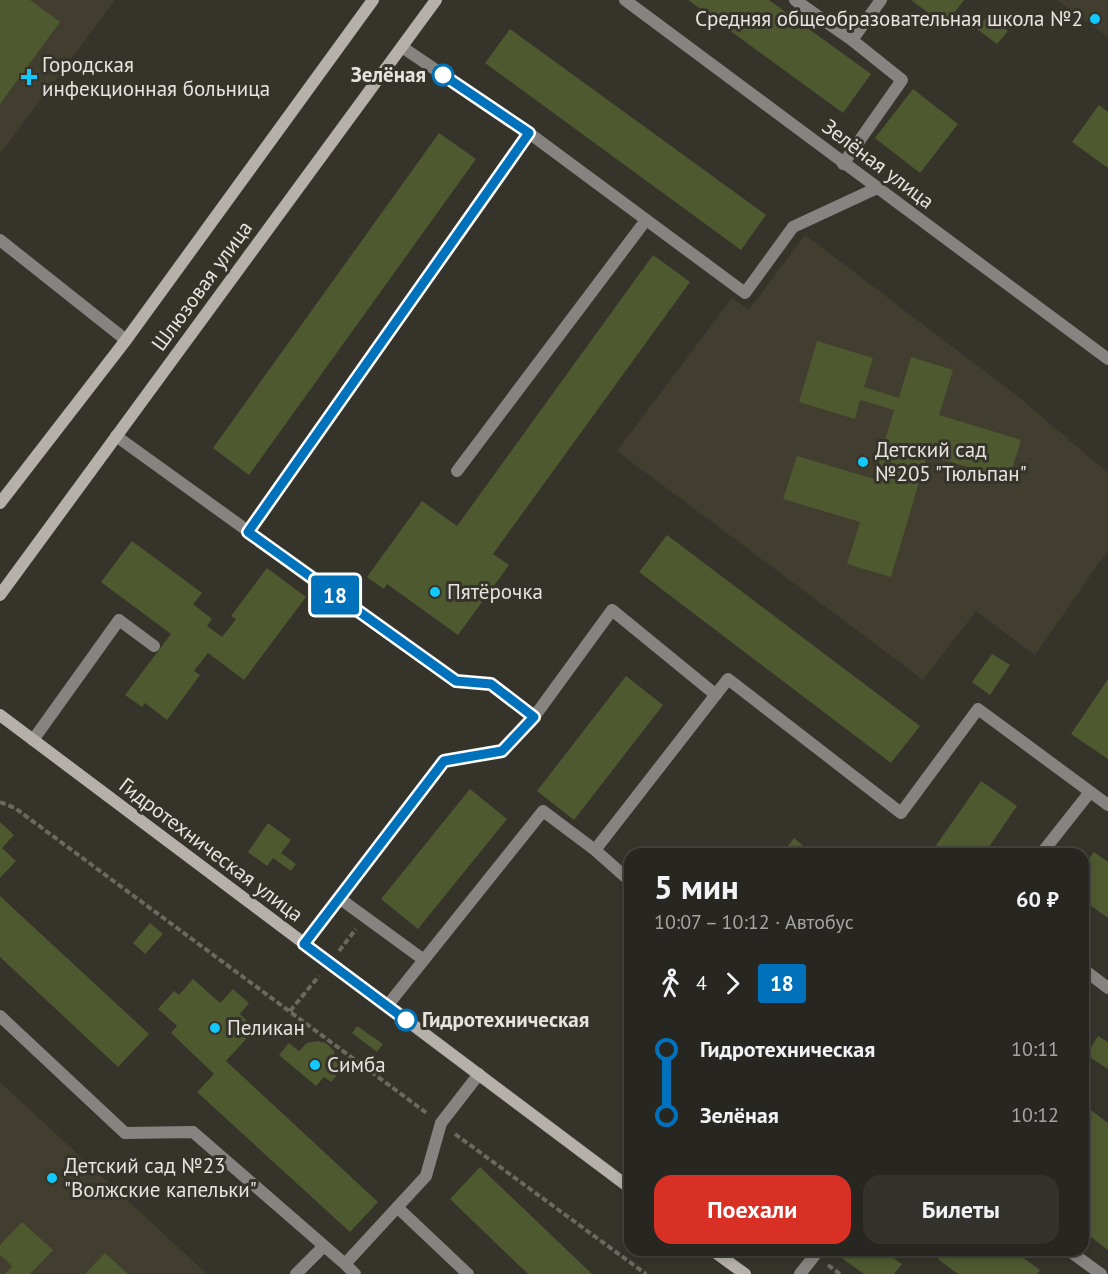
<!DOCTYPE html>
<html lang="ru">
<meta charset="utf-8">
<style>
:root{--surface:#282620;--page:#34322d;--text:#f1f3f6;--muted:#a5a5a5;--line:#44433e;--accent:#d93025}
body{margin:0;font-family:"PT Sans",sans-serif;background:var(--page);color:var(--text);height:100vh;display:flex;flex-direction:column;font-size:22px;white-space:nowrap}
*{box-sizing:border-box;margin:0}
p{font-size:20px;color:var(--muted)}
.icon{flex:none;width:33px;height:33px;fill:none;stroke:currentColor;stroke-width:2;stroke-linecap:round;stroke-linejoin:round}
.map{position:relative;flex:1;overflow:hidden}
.details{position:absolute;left:624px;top:848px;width:465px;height:408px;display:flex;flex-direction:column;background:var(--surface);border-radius:18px;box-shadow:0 3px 9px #0003,0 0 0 2px var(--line)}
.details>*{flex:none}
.badge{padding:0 12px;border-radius:4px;font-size:21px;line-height:39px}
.map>.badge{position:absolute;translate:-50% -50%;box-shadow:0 0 0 3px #fff}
.legs{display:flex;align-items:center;gap:9px;height:66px;padding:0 30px;font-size:20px}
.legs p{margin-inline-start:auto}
.head{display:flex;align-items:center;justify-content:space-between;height:102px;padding:0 30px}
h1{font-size:33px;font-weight:700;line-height:45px}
.cta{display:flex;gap:12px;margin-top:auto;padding:12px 30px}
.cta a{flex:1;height:69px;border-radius:18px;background:var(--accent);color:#fff;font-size:24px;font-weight:700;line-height:69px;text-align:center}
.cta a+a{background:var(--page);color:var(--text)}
ul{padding:0 30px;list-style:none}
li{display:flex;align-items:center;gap:21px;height:66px;font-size:22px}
li i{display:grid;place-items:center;width:9px;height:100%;margin:0 8px;background:currentColor}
li i::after{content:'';width:15px;height:15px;margin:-8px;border:4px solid;border-radius:50%;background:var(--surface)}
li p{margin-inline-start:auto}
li:first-child i{background:linear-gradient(#0000 50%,currentColor 0)}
li:last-child i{background:linear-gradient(currentColor 50%,#0000 0)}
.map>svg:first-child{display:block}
.built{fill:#413e2f}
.building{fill:#4e5930}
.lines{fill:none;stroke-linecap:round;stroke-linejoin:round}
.path{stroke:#6b6861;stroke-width:4;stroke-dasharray:6 3;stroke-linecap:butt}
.service{stroke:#868380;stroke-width:12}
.minor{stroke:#868380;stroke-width:12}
.secondary{stroke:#b6b0aa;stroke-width:12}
.line-1-casing{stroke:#fff;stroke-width:14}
.line-1{stroke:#0072bc;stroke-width:9}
.poi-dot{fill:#11cafb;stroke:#36332b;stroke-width:2}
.stop-1-dot{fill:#fff;stroke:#0072bc;stroke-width:3}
.labels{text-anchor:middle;stroke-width:6;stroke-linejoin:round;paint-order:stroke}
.poi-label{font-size:21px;fill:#e5e4de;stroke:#36332b;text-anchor:start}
.stop-label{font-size:21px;font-weight:bold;fill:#e5e4de;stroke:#36332b;text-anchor:end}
.street-label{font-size:21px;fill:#e5e4de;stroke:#36332b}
</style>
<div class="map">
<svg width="1108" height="1274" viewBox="0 0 1108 1274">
<rect width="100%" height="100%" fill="#36332b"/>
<path class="built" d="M0 0H115L0 154Z
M1057 0H1108V37Z
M805 235 1015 394 1108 473V550L1035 655 976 611 923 680 617 451 732 298 749 310Z
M0 1082 207 1274H0Z"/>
<path class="building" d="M0 0H30L60 22 0 104Z
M688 0H769L871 74 843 113Z
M911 0H964L945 25Z
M988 15 1008 31 997 44 977 29Z
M510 29 766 215 741 250 485 63Z
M913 89 958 124 920 173 875 138Z
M1099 105 1108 112V168L1072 142Z
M439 133 476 159 249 475 213 448Z
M653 255 690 282 493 554 509 565 458 635 387 584 384 589 367 577 422 501 457 526Z
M817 341 873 358 864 387 899 398 911 357 953 370 939 415 1021 440 1009 479 927 455 891 577 847 564 860 522 783 499 797 456 874 479 894 410 860 400 855 419 799 402Z
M667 535 920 726 891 763 639 572Z
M132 541 202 593 193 604 212 619 207 626 222 637 236 619 231 616 267 568 306 597 244 680 208 653 194 671 200 675 167 720 145 703 142 707 125 695 171 634 101 582Z
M992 654 1010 665 990 695 972 682Z
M626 676 663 705 574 820 537 791Z
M1108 679V759L1071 734Z
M981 781 1017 806 984 854H930Z
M470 789 507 819 418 929 381 899Z
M0 822 14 835 2 848 16 861 0 878Z
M268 823 291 840 281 853 296 864 291 871 273 858 267 866 248 852Z
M794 838 813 854H782Z
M1094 852 1108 862V918L1083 900V867Z
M0 896 149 1034 118 1067 0 957Z
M150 923 163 934 145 954 133 943Z
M193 979 220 1003 233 989 249 1003 240 1014 255 1029 226 1061 378 1202 350 1232 197 1092 214 1074 171 1033 177 1026 158 1009 174 991 179 995Z
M357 1026 383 1044 377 1052 352 1033Z
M1098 1036 1108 1042V1069L1086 1055Z
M318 1041 326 1043 334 1051 336 1062 343 1068 331 1082 324 1077 316 1086 279 1055 289 1043 299 1051 307 1043Z
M1083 1104 1108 1123V1250L1083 1231Z
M480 1167 592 1274H528L450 1199Z
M22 1222 53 1250 30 1274H5L12 1266 0 1255V1245Z
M850 1250H882L902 1264 894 1274H864L843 1259Z
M945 1250H1019L1025 1253 1022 1257 1040 1270 1037 1274H958L938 1259Z
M105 1253 128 1274H85Z"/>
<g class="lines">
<path class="path" d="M0 802 15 808 428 1114
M339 951 356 929
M290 1011 319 976
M455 1134 646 1274
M828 1265 840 1274"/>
<path class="service" d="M795 0 852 40 902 80 843 164
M852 40 881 0
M402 47 529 133
M0 240 126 340
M116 436 456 681 491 684 534 717 612 610 716 695
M457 471 646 220
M248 532 529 133 745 293 793 227 877 188
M33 740 119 620 154 646
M595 850 630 881
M1041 854 1090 792
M339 898 424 960
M304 944 444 761 502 751 534 717
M1083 969 1108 988
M387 1006 543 811 595 850 728 679 901 813 978 709 1108 805
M0 1016 125 1133 193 1132 345 1264
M397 1207 468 1274
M1068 1250 1101 1274
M296 1274 324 1246
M355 1274 345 1264 426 1176 441 1123 479 1074
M800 1274 819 1250"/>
<path class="minor" d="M625 0 1108 359"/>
<path class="secondary" d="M0 503 126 340 373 0
M0 595 436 0
M0 715 630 1188
M712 1250 745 1274"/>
</g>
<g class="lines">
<g class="line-1-casing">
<path id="line-1" d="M406 1020 304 944 444 761 502 751 534 717 491 684 456 681 248 532 529 133 443 75"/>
</g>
<use href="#line-1" class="line-1"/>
</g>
<g class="poi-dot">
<circle cx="1095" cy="19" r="6"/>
<path d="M26 68h6v6h6v6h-6v6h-6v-6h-6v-6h6z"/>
<circle cx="863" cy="462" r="6"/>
<circle cx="435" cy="592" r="6"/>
<circle cx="215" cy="1028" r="6"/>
<circle cx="315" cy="1065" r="6"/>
<circle cx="52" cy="1178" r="6"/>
</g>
<g class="stop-1-dot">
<circle cx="443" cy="75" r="10"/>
<circle cx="406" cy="1020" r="10"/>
</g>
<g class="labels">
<g class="poi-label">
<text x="1083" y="26" text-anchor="end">Средняя общеобразовательная школа №2</text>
<text x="42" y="72">Городская<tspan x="42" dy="24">инфекционная больница</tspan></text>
<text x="875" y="457">Детский сад<tspan x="875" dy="24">№205 "Тюльпан"</tspan></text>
<text x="447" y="599">Пятёрочка</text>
<text x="227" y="1035">Пеликан</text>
<text x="327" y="1072">Симба</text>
<text x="64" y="1173">Детский сад №23<tspan x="64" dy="24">"Волжские капельки"</tspan></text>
</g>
<g class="stop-label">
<text x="426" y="82">Зелёная</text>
<text x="422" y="1027" text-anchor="start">Гидротехническая</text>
</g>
<g class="street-label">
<text transform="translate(878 164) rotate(37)" y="7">Зелёная улица</text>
<text transform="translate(202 286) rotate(-54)" y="7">Шлюзовая улица</text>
<text transform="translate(211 850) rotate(37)" y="7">Гидротехническая улица</text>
</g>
</g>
</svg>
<b class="badge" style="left:335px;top:595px;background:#0072bc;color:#fff">18</b>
<section class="details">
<div class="head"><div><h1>5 мин</h1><p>10:07 – 10:12 · Автобус</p></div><b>60 ₽</b></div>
<div class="legs"><svg class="icon" aria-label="walk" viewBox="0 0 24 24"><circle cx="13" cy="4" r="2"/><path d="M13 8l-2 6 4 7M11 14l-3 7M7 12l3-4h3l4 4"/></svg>4<svg class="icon" aria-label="forward" viewBox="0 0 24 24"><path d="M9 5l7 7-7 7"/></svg><b class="badge" style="background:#0072bc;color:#fff">18</b></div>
<ul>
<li><i style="color:#0072bc"></i><b>Гидротехническая</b><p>10:11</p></li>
<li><i style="color:#0072bc"></i><b>Зелёная</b><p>10:12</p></li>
</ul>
<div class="cta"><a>Поехали</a><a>Билеты</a></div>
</section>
</div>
